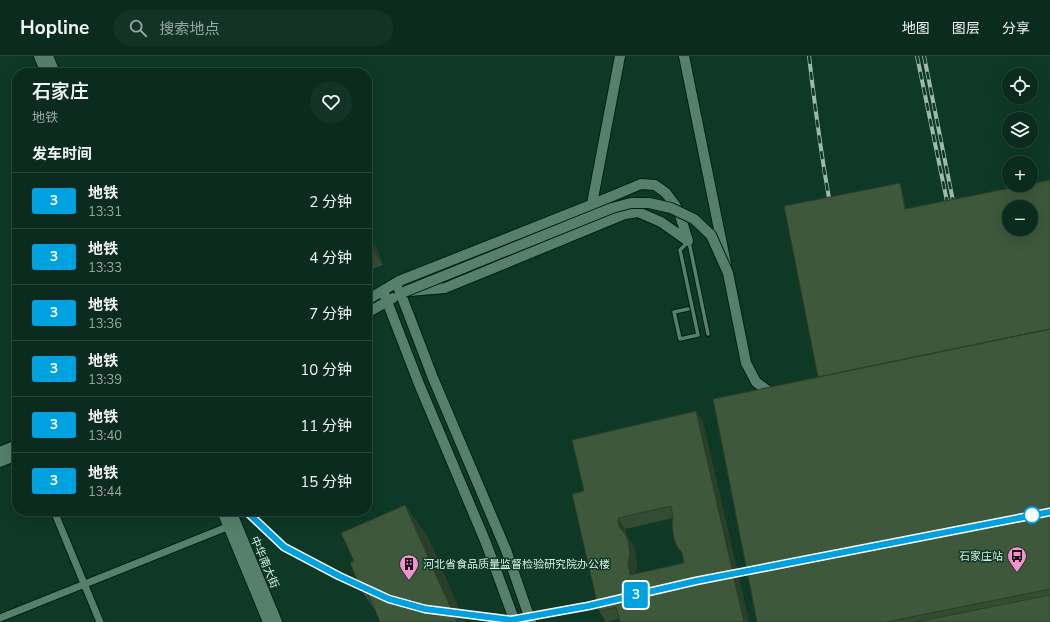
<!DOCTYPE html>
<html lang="zh">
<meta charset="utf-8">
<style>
:root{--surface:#0a2b1d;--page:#133326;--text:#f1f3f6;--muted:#99a7a4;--line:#2a473b}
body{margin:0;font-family:"Nunito Sans","Noto Sans SC",sans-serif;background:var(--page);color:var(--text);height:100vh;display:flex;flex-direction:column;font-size:15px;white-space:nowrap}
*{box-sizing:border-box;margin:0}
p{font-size:13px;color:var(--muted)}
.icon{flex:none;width:22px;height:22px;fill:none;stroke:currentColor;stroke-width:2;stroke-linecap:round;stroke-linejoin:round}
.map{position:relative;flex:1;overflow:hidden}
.drawer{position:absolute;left:12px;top:12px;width:360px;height:448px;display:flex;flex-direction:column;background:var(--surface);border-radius:16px;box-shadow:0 4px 16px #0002,0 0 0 1px var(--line)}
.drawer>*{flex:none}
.badge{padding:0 8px;border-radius:3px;font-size:14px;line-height:26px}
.fabs{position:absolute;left:1002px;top:12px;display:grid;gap:8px}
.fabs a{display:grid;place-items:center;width:36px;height:36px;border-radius:50%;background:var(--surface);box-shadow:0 4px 16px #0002,0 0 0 1px var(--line);font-size:20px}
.map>.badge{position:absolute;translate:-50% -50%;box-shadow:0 0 0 2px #fff}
h2{padding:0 20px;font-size:15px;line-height:36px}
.round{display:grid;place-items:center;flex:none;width:42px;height:42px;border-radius:21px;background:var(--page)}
.overview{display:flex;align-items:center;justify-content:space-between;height:68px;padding:0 20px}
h1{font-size:19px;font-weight:600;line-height:30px}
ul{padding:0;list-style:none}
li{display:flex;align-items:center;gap:12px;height:56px;padding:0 20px;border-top:1px solid var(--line)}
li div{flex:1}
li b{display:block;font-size:15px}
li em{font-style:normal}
li .badge{min-width:44px;font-weight:700;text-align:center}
header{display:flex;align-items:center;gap:24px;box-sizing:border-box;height:56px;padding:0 20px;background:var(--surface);border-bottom:1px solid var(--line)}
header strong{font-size:19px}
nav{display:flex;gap:22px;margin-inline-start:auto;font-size:14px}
.search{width:280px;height:36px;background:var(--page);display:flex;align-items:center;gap:10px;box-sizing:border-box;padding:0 14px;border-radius:22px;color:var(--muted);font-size:15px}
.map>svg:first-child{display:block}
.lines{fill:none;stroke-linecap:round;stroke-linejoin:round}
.service-casing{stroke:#001e12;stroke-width:5.5}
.minor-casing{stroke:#001e12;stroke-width:9}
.secondary-casing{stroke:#001e12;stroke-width:12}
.service{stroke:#56806b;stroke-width:3.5}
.minor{stroke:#56806b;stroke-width:7}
.secondary{stroke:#56806b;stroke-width:10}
.rail-casing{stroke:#9cb9ab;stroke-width:4}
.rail{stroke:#0e3927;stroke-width:2.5;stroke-dasharray:8;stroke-linecap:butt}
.secondary-bridge-casing{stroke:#001e12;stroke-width:12;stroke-linecap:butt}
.secondary-bridge{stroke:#56806b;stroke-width:10}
.wall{fill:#344c33;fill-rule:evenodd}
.shaded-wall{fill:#2b3e29}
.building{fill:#3d583b;stroke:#2b3e29;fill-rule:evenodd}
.line-casing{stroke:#fff;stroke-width:9}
.line{stroke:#00a1e0;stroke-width:6}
.stop-dot{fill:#fff;stroke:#00a1e0;stroke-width:2}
.labels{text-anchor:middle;stroke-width:3;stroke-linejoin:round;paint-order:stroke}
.poi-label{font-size:11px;fill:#daf1e4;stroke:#0e3927;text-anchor:end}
.street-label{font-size:11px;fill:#daf1e4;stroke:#0e3927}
</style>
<header>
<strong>Hopline</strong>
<div class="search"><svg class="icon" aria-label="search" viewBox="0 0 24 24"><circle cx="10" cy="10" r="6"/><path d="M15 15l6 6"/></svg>搜索地点</div>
<nav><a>地图</a><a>图层</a><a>分享</a></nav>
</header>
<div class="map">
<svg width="1050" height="566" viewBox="0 0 1050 566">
<rect width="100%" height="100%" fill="#0e3927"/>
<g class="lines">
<g class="service-casing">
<path id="service" d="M688 186 680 194 698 279 680 283 674 256 688 253
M689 186 708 278"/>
</g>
<g class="minor-casing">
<path id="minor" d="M54 455 100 566
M0 562 232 469"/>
</g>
<g class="secondary-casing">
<path id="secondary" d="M39 0 46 17
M48 0 55 17
M684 0 726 208
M591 153 620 0
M397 228 433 322 506 494 531 566
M383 235 419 328 486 487 515 566
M409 235 445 232 625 158 638 156 661 166 688 185
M367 244 399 225 591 149 641 128 655 129 666 137 675 149 680 159 688 185
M367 257 393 242
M0 396 17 389
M0 406 17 399
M222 455 268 566
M231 455 277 566"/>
</g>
<use href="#service" class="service"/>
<use href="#minor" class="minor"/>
<use href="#secondary" class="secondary"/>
<g class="rail-casing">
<path id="rail" d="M809 0C815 51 821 102 831 152
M917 0 949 155
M924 0 955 155"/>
</g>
<use href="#rail" class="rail"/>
<g class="secondary-bridge-casing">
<path id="secondary-bridge" d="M404 236 612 152 631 147H649L671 152 694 163 711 179 728 217 746 307 756 326 775 340"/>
</g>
<use href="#secondary-bridge" class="secondary-bridge"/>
</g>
<path class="wall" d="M1050 124V566H757L818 321 901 130 906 153Z
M367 184 377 193 383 209 367 215Z
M703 366 749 566 619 563 606 566 599 555 584 435ZM673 462 684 507 635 518 637 509 635 495 632 488 627 480 625 473Z
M405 449 429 483 375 554 363 537 354 505Z"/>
<path class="shaded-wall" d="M900 127 901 130 907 156 905 153Z
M369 183 377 193 383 209 375 198Z
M696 355 703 366 749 566H744Z
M405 449 429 483 465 566H457Z
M618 462 625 473 627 480 632 488 635 495 637 509 635 518 630 519Z"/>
<path class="building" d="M1050 124V273L818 321 784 150 900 127 905 153 1026 129H1031V128ZM1009 151H1031V173H1009Z
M369 183 375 198 367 201V184Z
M1050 273V533L886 566H757L713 343Z
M696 355 744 566H620L616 551 599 555 572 438 584 435 572 384ZM671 450 673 461 672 469 674 483 677 490 682 497 684 507 630 519 628 508 630 498 628 484 625 478 619 470 618 462Z
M405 449 457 566H380L367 535 363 537 350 507 354 505 341 477Z
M1050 539V566H916Z"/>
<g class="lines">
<g class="line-casing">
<path id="line" d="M246 455 284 491 339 520 389 543 425 553 511 564 588 550 696 525 1050 456"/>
</g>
<use href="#line" class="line"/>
</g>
<defs>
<g id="bus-pin" transform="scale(1)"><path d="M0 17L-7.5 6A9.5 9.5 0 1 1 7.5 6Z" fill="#f690d0" stroke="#0e3927"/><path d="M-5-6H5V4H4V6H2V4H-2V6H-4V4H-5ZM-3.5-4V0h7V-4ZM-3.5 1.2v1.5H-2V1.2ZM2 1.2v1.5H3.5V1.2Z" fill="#111"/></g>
<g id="building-pin" transform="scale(1)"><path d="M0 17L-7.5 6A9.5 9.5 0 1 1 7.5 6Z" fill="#f690d0" stroke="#0e3927"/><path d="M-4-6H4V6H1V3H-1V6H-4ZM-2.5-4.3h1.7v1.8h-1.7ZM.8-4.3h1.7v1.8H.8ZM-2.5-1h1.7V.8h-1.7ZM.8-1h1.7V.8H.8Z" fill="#111"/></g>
</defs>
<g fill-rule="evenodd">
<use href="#bus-pin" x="1017" y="500"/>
<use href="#building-pin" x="409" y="508"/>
</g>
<circle class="stop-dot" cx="1032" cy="459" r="8"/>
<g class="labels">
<g class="poi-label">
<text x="1003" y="504">石家庄站</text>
<text x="423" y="512" text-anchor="start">河北省食品质量监督检验研究院办公楼</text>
</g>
<g class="street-label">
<text transform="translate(265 506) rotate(67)" y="4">中华南大街</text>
</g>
</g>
</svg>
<div class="fabs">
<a><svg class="icon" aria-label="locate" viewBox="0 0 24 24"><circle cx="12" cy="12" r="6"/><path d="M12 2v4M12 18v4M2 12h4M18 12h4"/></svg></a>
<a><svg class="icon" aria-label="layers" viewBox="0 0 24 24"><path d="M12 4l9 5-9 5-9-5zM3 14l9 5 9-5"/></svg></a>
<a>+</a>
<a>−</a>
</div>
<b class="badge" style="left:636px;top:539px;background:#00a1e0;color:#fff">3</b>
<section class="drawer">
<div class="overview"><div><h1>石家庄</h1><p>地铁</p></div><a class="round"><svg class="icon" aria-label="heart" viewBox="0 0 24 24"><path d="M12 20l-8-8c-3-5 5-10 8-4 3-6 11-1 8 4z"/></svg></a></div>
<h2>发车时间</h2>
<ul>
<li><span class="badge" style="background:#00a1e0;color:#fff">3</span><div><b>地铁</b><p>13:31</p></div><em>2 分钟</em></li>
<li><span class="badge" style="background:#00a1e0;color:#fff">3</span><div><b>地铁</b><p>13:33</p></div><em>4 分钟</em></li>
<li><span class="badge" style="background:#00a1e0;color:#fff">3</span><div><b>地铁</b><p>13:36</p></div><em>7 分钟</em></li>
<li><span class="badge" style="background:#00a1e0;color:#fff">3</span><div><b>地铁</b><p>13:39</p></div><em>10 分钟</em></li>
<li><span class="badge" style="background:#00a1e0;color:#fff">3</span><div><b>地铁</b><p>13:40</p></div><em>11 分钟</em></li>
<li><span class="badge" style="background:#00a1e0;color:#fff">3</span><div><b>地铁</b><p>13:44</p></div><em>15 分钟</em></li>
</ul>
</section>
</div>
